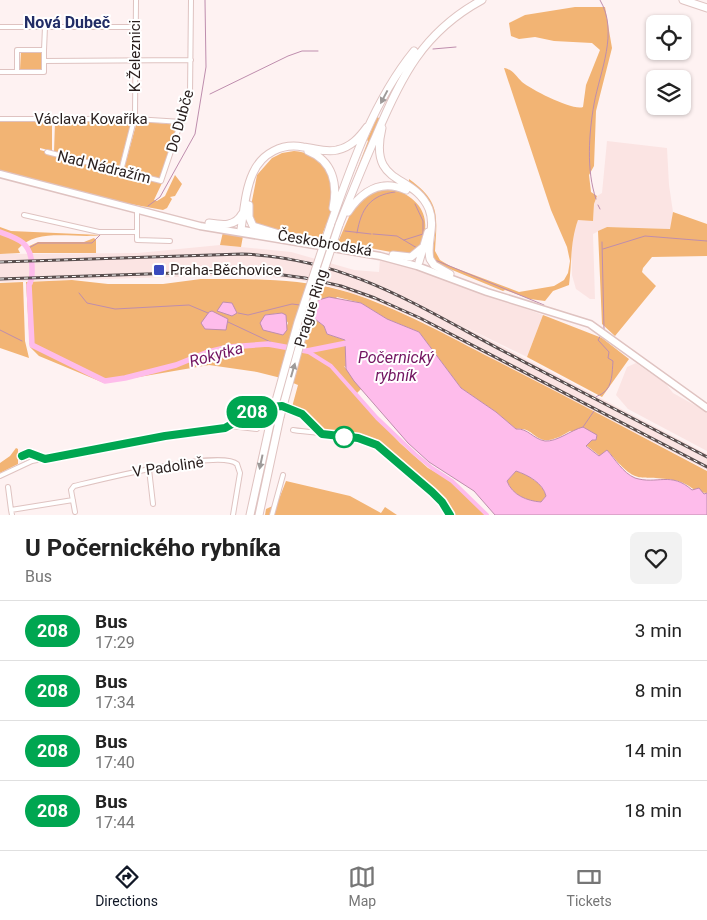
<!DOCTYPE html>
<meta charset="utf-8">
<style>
:root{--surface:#fff;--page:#f2f2f2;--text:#222;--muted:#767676;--line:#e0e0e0;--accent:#111827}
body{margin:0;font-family:Roboto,sans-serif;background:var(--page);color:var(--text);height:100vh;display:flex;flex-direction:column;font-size:19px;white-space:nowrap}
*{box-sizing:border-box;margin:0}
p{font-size:16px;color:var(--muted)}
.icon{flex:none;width:28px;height:28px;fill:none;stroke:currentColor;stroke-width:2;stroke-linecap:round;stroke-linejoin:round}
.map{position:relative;height:515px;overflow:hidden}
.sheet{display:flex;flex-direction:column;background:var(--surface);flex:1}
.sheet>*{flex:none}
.badge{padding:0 10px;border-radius:16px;font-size:18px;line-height:32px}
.fabs{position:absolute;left:646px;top:15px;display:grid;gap:10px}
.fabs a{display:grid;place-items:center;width:45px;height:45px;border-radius:8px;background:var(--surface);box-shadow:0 1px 4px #0004;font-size:25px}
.map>.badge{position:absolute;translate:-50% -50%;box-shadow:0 0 0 2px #fff}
.round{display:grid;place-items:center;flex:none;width:52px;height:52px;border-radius:8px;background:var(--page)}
.head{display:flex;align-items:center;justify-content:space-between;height:85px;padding:0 25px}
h1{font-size:24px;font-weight:700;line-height:38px}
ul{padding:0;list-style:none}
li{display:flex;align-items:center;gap:15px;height:60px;padding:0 25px;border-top:1px solid var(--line)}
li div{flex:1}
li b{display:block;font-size:19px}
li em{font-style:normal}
li .badge{min-width:55px;font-weight:700;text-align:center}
.tabs{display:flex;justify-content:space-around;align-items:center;height:70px;border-top:1px solid var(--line);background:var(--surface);font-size:14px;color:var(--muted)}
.tabs a{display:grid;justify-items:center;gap:2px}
.tabs .selected{color:var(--accent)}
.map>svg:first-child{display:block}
.built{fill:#fbe4e3}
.green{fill:#f2b474;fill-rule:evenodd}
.water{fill:#febceb;stroke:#be8dad;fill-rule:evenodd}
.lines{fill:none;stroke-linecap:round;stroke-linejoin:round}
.stream{stroke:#be8dad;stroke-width:1}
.canal{stroke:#febceb;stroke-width:4}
.river{stroke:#febceb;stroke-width:5.5}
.street-casing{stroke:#dfc3c1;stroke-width:6}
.primary-casing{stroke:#dfc3c1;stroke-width:9}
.highway-casing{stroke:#dfc3c1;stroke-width:9}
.street{stroke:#fff;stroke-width:4}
.primary{stroke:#fff;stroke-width:6}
.highway{stroke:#fff;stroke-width:7}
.rail-casing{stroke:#594e4e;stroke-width:3}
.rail{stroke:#fff;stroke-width:1;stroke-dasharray:4;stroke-linecap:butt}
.highway-bridge-casing{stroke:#dfc3c1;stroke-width:9;stroke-linecap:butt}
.highway-bridge{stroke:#fff;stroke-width:7}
.oneway{fill:#9e9a99}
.line-casing{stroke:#fff;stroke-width:11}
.line{stroke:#00a651;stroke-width:8}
.poi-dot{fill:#3a4abd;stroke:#fff;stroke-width:2}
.stop-dot{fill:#fff;stroke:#00a651;stroke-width:2.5}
.labels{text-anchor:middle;stroke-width:4;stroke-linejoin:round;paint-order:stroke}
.street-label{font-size:15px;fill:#281e1d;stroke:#fff}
.poi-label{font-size:15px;fill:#281e1d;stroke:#fff;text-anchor:start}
.neighbourhood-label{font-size:16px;font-weight:bold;fill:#222d66;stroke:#fff}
.water-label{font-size:16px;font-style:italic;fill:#731561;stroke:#fff}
</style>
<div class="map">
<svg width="707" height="515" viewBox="0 0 707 515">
<rect width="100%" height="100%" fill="#fef2f2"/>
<path class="built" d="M607 141 667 148 669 185 673 212 671 229 607 227 593 234 595 299H590L576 289 572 275 571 238 578 220H593L594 204 597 196 602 193Z
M220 245 291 252 354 270 379 272 380 259 416 269 543 315 527 357 459 324 707 454V470L419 320 374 300 326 285 293 279 244 275 0 282V254L138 253Z
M636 363 666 384 673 393 707 412V451L628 409 616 395 627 367Z"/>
<path class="green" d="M575 7H605L612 48 596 111 594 166 589 175 591 192 597 196 594 204 593 221 578 220C570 242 572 262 569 285L553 291 545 301 530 299 505 290 503 291 433 262C432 251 434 245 435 234 439 212 423 199 409 184V179C441 202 437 216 435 251L440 260 450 266 519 292 554 286 564 280 568 273 570 261 567 247 551 210 504 68C512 69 516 76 522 82 532 90 573 111 583 107L586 85 600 50 592 43 554 41 535 37 519 39 511 36 509 23 525 15Z
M21 51H40L43 54V67L40 70H20Z
M377 117 381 119 338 219 368 141 367 140Z
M129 121 131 123 119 168 54 152 55 122Z
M137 121 179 125 160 179 124 169Z
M0 122H52V151L40 148V150L162 183 154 200 157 201 165 196 175 175 182 184 175 196 170 197 172 199 167 208 163 210 125 203 0 171Z
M294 151C325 153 338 181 332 209 330 218 324 229 321 238L257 226 250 211 257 175 272 158 282 153Z
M392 188C423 199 434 221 418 250L407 255 338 242 352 210 372 191Z
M673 212 707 224V256L652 257 643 268 642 272 656 286 615 336 602 324 598 231 607 227 670 229Z
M0 227 11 231 101 235C75 239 37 227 18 249L20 253 0 254Z
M223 232 243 236 241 247 220 245Z
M94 238 96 240V253H28L25 248 38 242H84Z
M201 279C248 279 294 278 340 290 388 303 441 332 485 355 560 393 633 432 707 471V493C694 493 690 484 678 481 635 472 641 490 607 450L600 456 586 445 592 440 570 431C533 454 539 426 516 429L496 412 461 388 419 332 387 319 361 303 337 297 316 320 324 326 327 334 345 340 346 367 344 366 361 389 355 395 400 443 428 468 452 481 486 515H453L443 501 381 444 353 434 324 431 303 412 292 407 298 385 281 378 257 372 209 365 104 383 39 356 30 347 26 282 72 280 108 284H163ZM282 313 288 323 283 335 265 315Z
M23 282 25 341 29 358 0 348V283Z
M543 315 602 338 629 359 602 397 527 357Z
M276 418 256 515H255Z
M16 448 18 449V464L0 473V463L10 456Z
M516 471C528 475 543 483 546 496L541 502C527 501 512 495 507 481Z
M286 481 350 496 381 513 385 507 397 515H265L266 509 277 504Z"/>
<path class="water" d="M329 297 361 303 387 319 419 332 461 388 496 412 516 429C528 428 533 439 545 441 557 442 571 430 583 427L597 435 596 440H592L586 446 599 456 607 450C615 459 623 473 635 478 657 485 671 471 692 490L699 488 704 494 707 493V515H495L474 491 429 462 408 443 354 381 346 369 345 340 327 334 324 326 311 316 315 301ZM516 471C528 475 543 483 546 496L541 502C527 501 512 495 507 481Z
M223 302 232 303 237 313 232 316 217 311Z
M212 311 228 319 226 330 205 329 201 323 209 312Z
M282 313 286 315 287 330 283 335 263 330 260 323 265 315Z"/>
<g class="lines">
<path class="stream" d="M433 49 456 47
M210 94 288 56 302 51H318
M596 199C586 170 589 133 594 104 600 71 619 32 600 0
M598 205 600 209
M148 206 160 197 195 134 206 67 205 0
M345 231 371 234
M357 233C361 209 370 195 395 192
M373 234 397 236 417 248
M404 240 423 234V221L415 204
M602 242 604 329
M27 249 38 243H92L101 234
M603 249 645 236 707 241
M435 260 544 305
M79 293 87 303 115 309 189 305 208 313
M238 313 248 315 292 304 300 305
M228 322 277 345
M0 330 22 341
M30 344 32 345
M596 397C598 395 601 395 603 393 613 386 612 372 613 361L608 358 609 352 598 340 601 335
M583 427 594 411"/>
<path class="canal" d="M307 351 331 366 377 418 415 454 432 468 452 481 487 515"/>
<path class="river" d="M0 232C20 239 31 243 32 266 32 273 33 279 29 285L32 345 105 381 125 378 176 365 208 352 229 347 268 344 307 351 352 342"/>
<g class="street-casing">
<path id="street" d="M0 27H135
M17 50H44V72H17Z
M44 50 45 27
M44 61 191 60
M0 72H17
M0 119H135L182 122
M47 152 161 181 190 95 191 0
M121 171 135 116 136 0
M137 209V240L170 241
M24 215 99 232H137
M288 407 302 414 322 434
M231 426 257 429
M293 430C319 434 352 433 376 444 393 453 440 498 450 515
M149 469 153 504
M0 476 32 461 165 435 225 428 252 412 273 406
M8 487 11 510
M75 512 71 490 74 486C99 480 221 449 237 464L240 473 233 515
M12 515 11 510 73 500
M272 515 283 475"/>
</g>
<g class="primary-casing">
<path id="primary" d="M0 174 200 226 380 256 417 266 487 292 590 324 707 408
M243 230 270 234
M283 236 337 245"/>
</g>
<g class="highway-casing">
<path id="highway" d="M683 0 707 8
M382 128C368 187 413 172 429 209 436 227 426 242 430 259L434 265 450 274
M308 151C333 161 338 184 333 208
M249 205V217L253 226 286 236
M348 212C362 191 381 179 406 190
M209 223C222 225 235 227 242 214
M339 225C351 195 363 165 376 136 401 77 423 32 482 0
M330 226C351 166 374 100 414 51
M241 229C244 211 245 190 253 173 262 153 282 143 303 147 315 148 325 153 337 150 351 147 359 138 367 127
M393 255 411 257 422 248
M419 262 428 232
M250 515 272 415
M259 515 280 417"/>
</g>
<use href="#street" class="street"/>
<use href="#primary" class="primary"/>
<use href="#highway" class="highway"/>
<g class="rail-casing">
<path id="rail" d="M0 262 242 254C346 258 416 305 505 352 572 387 640 422 707 457
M0 279 205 272 268 273 305 278 341 286 375 298 420 318 707 467"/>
</g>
<use href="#rail" class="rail"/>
<g class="highway-bridge-casing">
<path id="highway-bridge" d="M272 415 298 322 330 226
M280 417 303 333 339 225"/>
</g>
<use href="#highway-bridge" class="highway-bridge"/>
</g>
<defs><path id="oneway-solid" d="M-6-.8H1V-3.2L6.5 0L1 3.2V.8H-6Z" transform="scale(1.25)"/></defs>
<g class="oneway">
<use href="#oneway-solid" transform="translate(384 97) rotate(118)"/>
<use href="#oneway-solid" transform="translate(293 370) rotate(-74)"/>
<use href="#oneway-solid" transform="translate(261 462) rotate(102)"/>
</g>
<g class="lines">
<g class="line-casing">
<path id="line" d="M22 456 29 453 45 459 165 436 225 428 260 408 282 406 302 414 322 434 358 438 377 445 432 492 442 502 450 515"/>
</g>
<use href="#line" class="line"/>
</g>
<rect class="poi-dot" x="153" y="264" width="12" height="12" rx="2.5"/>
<circle class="stop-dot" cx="344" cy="437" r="10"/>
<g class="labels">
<g class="street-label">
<text transform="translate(135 56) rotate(-90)" y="5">K Železnici</text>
<text x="91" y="124">Václava Kovaříka</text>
<text transform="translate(180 121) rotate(-74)" y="5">Do Dubče</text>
<text transform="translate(104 167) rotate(14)" y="5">Nad Nádražím</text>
<text transform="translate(325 243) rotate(10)" y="5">Českobrodská</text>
<text transform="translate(311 308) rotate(-73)" y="5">Prague Ring</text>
<text transform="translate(168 467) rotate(-8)" y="5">V Padolině</text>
</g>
<g class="poi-label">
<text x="170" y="275">Praha-Běchovice</text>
</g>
<g class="neighbourhood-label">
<text x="67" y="28">Nová Dubeč</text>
</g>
<g class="water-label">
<text transform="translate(216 354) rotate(-15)" y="6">Rokytka</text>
<text x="396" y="363">Počernický<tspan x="396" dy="18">rybník</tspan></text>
</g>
</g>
</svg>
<div class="fabs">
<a><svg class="icon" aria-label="locate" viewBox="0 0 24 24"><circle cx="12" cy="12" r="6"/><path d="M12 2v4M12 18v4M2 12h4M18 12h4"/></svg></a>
<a><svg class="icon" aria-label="layers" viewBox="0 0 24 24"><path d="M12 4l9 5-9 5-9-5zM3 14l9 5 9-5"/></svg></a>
</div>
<b class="badge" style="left:252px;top:412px;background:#00a651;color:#fff">208</b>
</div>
<section class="sheet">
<div class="head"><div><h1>U Počernického rybníka</h1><p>Bus</p></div><a class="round"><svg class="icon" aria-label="heart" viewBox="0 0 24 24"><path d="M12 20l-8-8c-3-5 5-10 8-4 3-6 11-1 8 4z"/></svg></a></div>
<ul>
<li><span class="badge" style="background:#00a651;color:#fff">208</span><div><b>Bus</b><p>17:29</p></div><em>3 min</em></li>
<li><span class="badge" style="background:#00a651;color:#fff">208</span><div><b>Bus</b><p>17:34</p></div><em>8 min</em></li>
<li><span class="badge" style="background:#00a651;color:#fff">208</span><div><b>Bus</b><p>17:40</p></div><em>14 min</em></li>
<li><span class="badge" style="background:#00a651;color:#fff">208</span><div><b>Bus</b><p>17:44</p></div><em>18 min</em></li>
</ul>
</section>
<nav class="tabs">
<a class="selected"><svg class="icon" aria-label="directions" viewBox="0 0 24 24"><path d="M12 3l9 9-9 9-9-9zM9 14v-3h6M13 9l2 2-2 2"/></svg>Directions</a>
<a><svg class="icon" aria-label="map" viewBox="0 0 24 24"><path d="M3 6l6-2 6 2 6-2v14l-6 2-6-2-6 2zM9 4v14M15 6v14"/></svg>Map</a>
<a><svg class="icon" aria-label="tickets" viewBox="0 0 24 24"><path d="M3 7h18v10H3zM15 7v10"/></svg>Tickets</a>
</nav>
